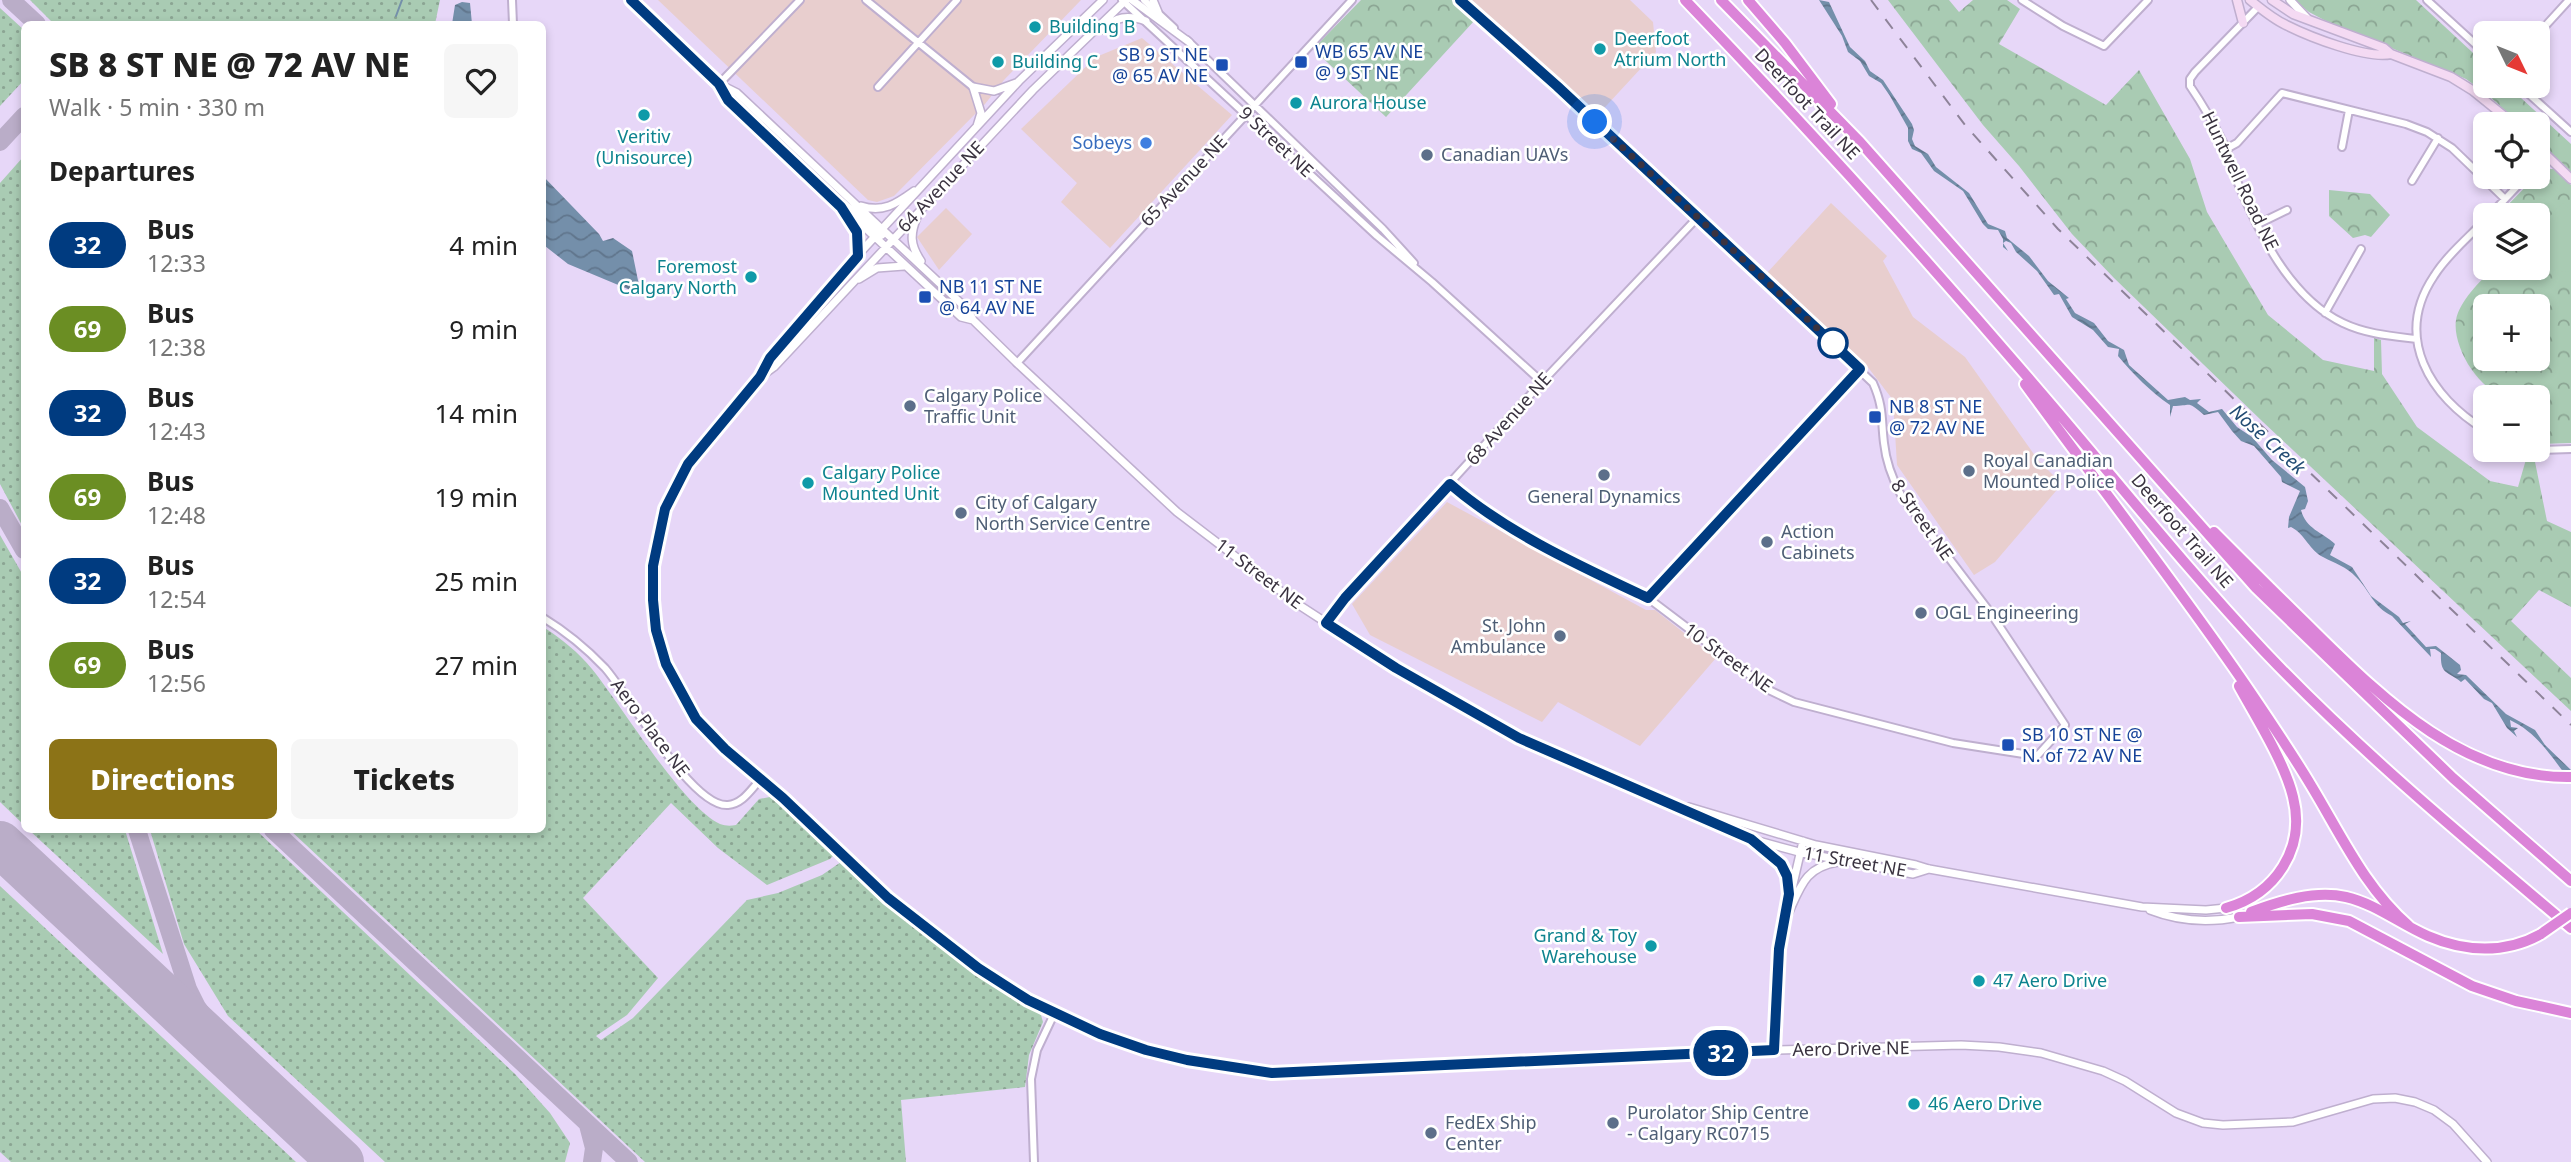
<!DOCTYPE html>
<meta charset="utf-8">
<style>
:root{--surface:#fff;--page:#f6f6f6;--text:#222;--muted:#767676;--accent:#8c7317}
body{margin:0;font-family:"Noto Sans",sans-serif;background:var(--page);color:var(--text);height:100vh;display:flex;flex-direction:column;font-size:26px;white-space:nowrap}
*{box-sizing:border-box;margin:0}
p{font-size:23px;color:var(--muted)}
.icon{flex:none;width:38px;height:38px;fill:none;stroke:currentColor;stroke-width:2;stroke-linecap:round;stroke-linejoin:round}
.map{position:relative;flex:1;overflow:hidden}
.drawer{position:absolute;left:21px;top:21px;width:525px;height:812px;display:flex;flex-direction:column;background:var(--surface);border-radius:10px;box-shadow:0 4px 10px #0003}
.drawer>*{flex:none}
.badge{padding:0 14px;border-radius:23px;font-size:24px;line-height:46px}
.needle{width:46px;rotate:133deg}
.fabs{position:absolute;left:2473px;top:21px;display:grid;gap:14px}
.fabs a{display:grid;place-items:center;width:77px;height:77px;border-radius:10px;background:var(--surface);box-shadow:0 4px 10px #0003;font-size:35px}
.you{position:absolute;width:35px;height:35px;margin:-18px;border:5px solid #fff;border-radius:50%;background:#1a73e8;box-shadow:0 0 0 10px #1a73e833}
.map>.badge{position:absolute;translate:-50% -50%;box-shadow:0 0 0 4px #fff}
h2{padding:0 28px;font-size:26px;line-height:63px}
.round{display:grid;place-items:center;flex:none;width:74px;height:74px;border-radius:10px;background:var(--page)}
.headline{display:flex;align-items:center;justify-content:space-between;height:119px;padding:0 28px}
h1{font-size:33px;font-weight:800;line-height:52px}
.primary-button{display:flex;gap:14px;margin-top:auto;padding:14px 28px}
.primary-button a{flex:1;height:80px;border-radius:10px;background:var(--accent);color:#fff;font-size:28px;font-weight:800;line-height:80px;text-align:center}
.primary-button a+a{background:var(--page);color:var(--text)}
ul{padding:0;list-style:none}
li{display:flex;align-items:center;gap:21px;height:84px;padding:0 28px}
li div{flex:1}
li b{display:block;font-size:26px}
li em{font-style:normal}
li .badge{min-width:77px;font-weight:700;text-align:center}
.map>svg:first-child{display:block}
.commercial{fill:#e8cece}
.grass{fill:url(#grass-dots)}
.park{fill:url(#park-crowns);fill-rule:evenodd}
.garden{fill:#a9cbb3}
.water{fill:url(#water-waves)}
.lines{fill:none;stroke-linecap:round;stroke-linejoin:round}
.stream{stroke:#748faa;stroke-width:2}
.taxiway{stroke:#baadc8;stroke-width:18}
.runway{stroke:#baadc8;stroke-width:46}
.minor-casing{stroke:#bfafcf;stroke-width:10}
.tertiary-casing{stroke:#bfafcf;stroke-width:10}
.secondary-casing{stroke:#bfafcf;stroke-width:11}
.motorway-casing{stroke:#fff;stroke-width:14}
.minor{stroke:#fff;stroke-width:6}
.tertiary{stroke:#fff;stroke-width:7}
.secondary{stroke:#f4daf3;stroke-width:8}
.motorway{stroke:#db84d8;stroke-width:10}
.rail{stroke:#8e8399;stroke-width:2;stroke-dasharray:12 12;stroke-linecap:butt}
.motorway-bridge-casing{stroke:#fff;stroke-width:14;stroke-linecap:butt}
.motorway-bridge{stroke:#db84d8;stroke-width:10}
.line-casing{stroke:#fff;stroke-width:16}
.line{stroke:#003b80;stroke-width:10}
.walk{stroke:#3a3340;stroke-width:7;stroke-dasharray:0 12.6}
.culture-dot{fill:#0f9aa8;stroke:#fff;stroke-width:2.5}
.transit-dot{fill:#1a4fb4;stroke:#fff;stroke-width:2.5}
.shop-dot{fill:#3f7fe0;stroke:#fff;stroke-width:2.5}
.service-dot{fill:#5c6f8a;stroke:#fff;stroke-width:2.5}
.stop-dot{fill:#fff;stroke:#003b80;stroke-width:3.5}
.labels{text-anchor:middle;stroke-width:5;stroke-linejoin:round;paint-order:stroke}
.culture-label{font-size:18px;fill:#0d838f;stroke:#fff;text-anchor:start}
.transit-label{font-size:18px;fill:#164399;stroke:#fff;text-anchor:start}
.street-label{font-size:18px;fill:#3a3340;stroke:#fff}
.shop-label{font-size:18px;fill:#366cbe;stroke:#fff;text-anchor:end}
.service-label{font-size:18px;fill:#4e5e75;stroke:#fff;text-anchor:start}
.water-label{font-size:19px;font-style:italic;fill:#224c74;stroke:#fff}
</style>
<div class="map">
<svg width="2571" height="1162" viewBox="0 0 2571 1162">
<defs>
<pattern id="grass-dots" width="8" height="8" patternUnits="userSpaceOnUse" patternTransform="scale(1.75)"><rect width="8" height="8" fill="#a9cbb3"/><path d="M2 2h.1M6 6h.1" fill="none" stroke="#8ba593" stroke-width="1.8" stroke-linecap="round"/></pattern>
<pattern id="park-crowns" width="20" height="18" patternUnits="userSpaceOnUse" patternTransform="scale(1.75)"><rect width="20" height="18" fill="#a9cbb3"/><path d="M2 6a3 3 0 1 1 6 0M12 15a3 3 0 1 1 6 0" fill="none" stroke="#8ba593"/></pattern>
<pattern id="water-waves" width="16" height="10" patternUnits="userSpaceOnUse" patternTransform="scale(1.75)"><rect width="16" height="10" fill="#748faa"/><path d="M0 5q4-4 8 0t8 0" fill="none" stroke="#60758c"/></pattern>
</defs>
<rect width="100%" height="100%" fill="#e7d7f8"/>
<path class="commercial" d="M658 0H1081L1004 80 985 104 894 196 877 202 868 200Z
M1468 0H1630L1653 22 1656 52 1595 118Z
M1142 38 1232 115 1110 248 1061 202 1077 183 1021 129 1096 57Z
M1831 203 1887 256 1883 261 1913 317 1965 357 2038 460 2062 484 1995 562 1974 575 1897 465 1893 400 1867 366 1766 274Z
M946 208 972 234 939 270 917 237Z
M1447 502 1646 610H1655L1716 658 1640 746 1558 702 1542 722 1370 635 1352 604Z"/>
<path class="grass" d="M30 0H440L435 24H54Z
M0 8 24 30V80L0 106Z
M24 156V529L0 484V183Z
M0 535 24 577V825L0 802Z
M543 627C561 638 579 653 592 669 622 706 682 806 720 824 726 826 730 826 736 825L759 799 770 797 812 832 834 855 830 859 767 885 718 848 671 803 583 898 658 978 627 1015 596 1036 601 1040 633 1018 747 900 778 893 822 875 841 862 951 955 1041 1015 1043 1022 1029 1055 1025 1087 901 1100 906 1162H645L290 830H542Z
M29 830H125L163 954Z
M150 830H256L515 1074 550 1113 570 1143 565 1162H385L228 1016 184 944Z
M0 886 296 1162H11L0 1152Z"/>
<path class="park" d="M1361 0H1452L1475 20 1386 117 1313 49Z
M1888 0H1949L1959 12 1973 0H2007L2020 9 1999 44 2106 105 2139 70 2190 159 2207 212 2268 315 2323 360 2374 371V338L2381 340 2382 374 2417 427 2490 481 2518 487 2527 456 2534 457 2547 521 2571 532V607L2539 590 2511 621 2571 678V711L2263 422 2114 278 2072 234 2019 166 1983 125Z
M2294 0H2416L2485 64V86H2508L2571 144V172L2538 141V124H2520L2488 95 2466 79 2324 20 2309 12Z
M2543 169H2554L2571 185V443L2538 444V397C2528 397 2514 400 2505 397 2479 390 2452 347 2456 320 2460 300 2480 282 2493 268H2538V215H2498ZM2485 306H2538V359H2485Z
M2329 190 2370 194 2390 215 2371 237 2365 235 2353 238 2329 216Z"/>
<path class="garden" d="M2562 203 2571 210V270L2567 272 2538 267V230Z"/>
<path class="water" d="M1819 0 1829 2 1850 47 1865 61 1870 71 1883 80 1912 124 1914 130 1912 139 1915 146 1928 154 1936 167 1969 193 1988 224 2005 231 2007 238 2029 256 2048 281 2069 298 2066 299 2075 313 2094 323 2108 341 2124 350 2129 365 2168 400 2185 397 2190 400 2201 399 2197 403 2209 412 2222 409 2237 427 2252 437 2272 460 2305 487 2308 501 2305 509 2301 510C2306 529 2322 532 2335 544L2330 555 2352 567 2371 596 2399 617 2403 623 2411 621 2405 624 2426 647 2436 646 2460 665 2461 670 2457 674 2466 675 2506 714 2535 730 2545 745 2571 770V782C2552 758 2538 733 2510 720L2511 727 2518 728 2514 731 2517 737 2507 728 2492 703 2484 699 2465 679 2461 682C2447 671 2440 675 2441 653L2435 649H2430L2431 657 2392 616C2372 606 2371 592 2356 577 2347 567 2334 563 2323 557 2310 551 2305 534 2291 527L2288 528 2289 517 2300 491 2282 482 2281 477 2254 446 2241 441 2232 431 2218 412 2204 415C2186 400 2193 406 2173 406L2170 417V405C2151 392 2133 374 2118 356L2119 349 2108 347 2093 330 2072 317 2059 294 2054 295 2037 271 2016 252 2011 243 2006 241 2003 243 2008 251 2003 247V239L1998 230 1988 229 1983 224 1963 191 1934 171 1921 153 1912 149 1908 141V128L1890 96 1881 83 1869 76 1860 61 1848 52 1842 36Z
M462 2 470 3 472 24H452L455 5Z
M542 175 599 234 603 241 613 238 632 251 640 290 635 292 568 264 545 246Z"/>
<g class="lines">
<path class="stream" d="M396 16 402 0"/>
<path class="taxiway" d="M11 0 37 24
M0 142 24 116
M0 508 24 550
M137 830 188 989 197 1007 240 1068
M273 830 629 1162
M0 849 17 860
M588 1125 594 1148 592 1162"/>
<path class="runway" d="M0 844 341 1162"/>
<g class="minor-casing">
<path id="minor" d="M512 0 513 24
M866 0 973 87
M1122 0 1377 236 1432 282 1542 382
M1144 0 1174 28
M2022 0 2063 26 2104 46 2148 0
M2427 0 2485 53
M2258 7 2195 72 2190 79V86C2203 105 2215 126 2225 146 2230 157 2233 170 2237 181 2259 233 2290 298 2343 323 2366 334 2391 336 2416 339
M2538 34 2569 0
M1187 40 1383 229 1414 263
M719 84 800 0
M2520 86 2571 132
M878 87 957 0
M2342 147 2349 110
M2226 149 2237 143 2282 93 2406 124 2427 132 2452 148 2505 199
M2538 165 2547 156
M2412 181 2438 138
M2490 215 2526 177
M2485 220C2468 238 2447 255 2434 276 2393 337 2430 397 2485 430
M2258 224 2287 210
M2325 313 2361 249
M1017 363 1352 0
M2538 450 2571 449
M1450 484 1476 507 1589 571 1648 598 1771 691 1794 702 1953 743 2030 755H2038L2065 725 1990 612 1901 495C1892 478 1886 462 1884 443 1881 419 1884 408 1873 383L1612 137 1460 0
M1648 598 1860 369
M542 617C565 631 587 649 605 668 629 695 692 808 728 805 743 804 751 789 761 779
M1326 623 1345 598 1542 382 1697 218
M1034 1162 1031 1079 1037 1050 1054 1014"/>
</g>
<g class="tertiary-casing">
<path id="tertiary" d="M631 0 719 84 737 93 967 309 973 320 1017 363 1177 512 1299 605 1396 668 1519 738 1751 839 1799 852 1913 874 1929 869
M1103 0 1019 81 857 256 770 357 760 377 688 464 665 509 658 534 653 566V600L656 630 666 664 696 719 725 749 784 798 888 898 978 968 1028 1000 1100 1034 1146 1050 1187 1060 1272 1073 1774 1050 1961 1045 1999 1047 2041 1053 2103 1071 2125 1081 2176 1113 2203 1123 2223 1125 2293 1122 2373 1099 2395 1098 2415 1102 2434 1110 2453 1124 2487 1162
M1132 0 1189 42
M1153 0 1158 12
M2290 0 2307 18
M1102 30C1116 16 1128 15 1146 21
M719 84 728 100 961 317 973 320
M973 87 994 91 1016 83
M973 87 981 113 977 126
M843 203 882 235
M861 206C883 213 896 204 914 191
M848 217 857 232V255
M917 217C910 234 910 245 921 261
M859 279 877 268 904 266
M763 375 774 367 1033 90 1126 0
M1689 807 1816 845 1916 865 1929 869 2142 907 2206 910 2226 908
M1758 844C1774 855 1786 865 1788 886
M2150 910C2178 921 2209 923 2239 917
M1789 912C1801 885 1806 867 1838 862
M1774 1050 1778 949 1803 841"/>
</g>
<g class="secondary-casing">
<path id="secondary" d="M2237 0 2243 23
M2250 0C2261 9 2273 19 2286 25 2310 37 2366 59 2391 54
M2272 0 2293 14 2384 48 2391 54 2451 77 2472 90 2514 124
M2538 147 2571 179"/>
</g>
<g class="motorway-casing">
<path id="motorway" d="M1685 0C1810 130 1931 264 2049 402 2120 485 2189 571 2264 651 2359 751 2466 839 2571 928
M1721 0 1860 142 2256 588 2453 778 2571 881
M1748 0 1785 43 1831 104
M2025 384C2100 487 2179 587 2251 693 2272 724 2293 755 2312 787 2341 835 2365 888 2409 926
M2214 532C2248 566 2282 600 2317 634 2386 702 2466 779 2571 777
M2226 908C2276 894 2306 848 2293 797 2285 763 2256 717 2239 686
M2251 912C2280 901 2315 890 2346 897 2376 904 2400 924 2428 936 2465 952 2505 954 2541 934
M2239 917 2312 914 2349 921 2472 986 2516 1001 2571 1013"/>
</g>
<use href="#minor" class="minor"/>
<use href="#tertiary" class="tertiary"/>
<use href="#secondary" class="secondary"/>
<use href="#motorway" class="motorway"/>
<path class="rail" d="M1871 0 1965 125 2058 229 2571 725"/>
<g class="motorway-bridge-casing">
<path id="motorway-bridge" d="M2541 934 2571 913"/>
</g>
<use href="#motorway-bridge" class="motorway-bridge"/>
</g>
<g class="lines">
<g class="line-casing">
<path id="line" d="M631 0 719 84 728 100 841 207 857 232 858 256 770 358 760 377 688 464 665 509 653 566V600L656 630 666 664 696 719 725 749 783 798 888 898 978 968 1028 1000 1100 1034 1146 1050 1187 1060 1272 1073 1774 1050 1779 949 1789 894 1787 876 1781 864 1751 839 1519 738 1396 668 1326 623 1345 598 1450 484C1507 533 1580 566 1648 598L1860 369 1557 86 1460 0"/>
</g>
<use href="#line" class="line"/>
<path class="walk" d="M1595 122 1833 343"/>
</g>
<g class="culture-dot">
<circle cx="1035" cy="27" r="7"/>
<circle cx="1600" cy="49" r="7"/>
<circle cx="998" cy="62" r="7"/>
<circle cx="1296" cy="103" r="7"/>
<circle cx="644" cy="115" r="7"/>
<circle cx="751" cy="277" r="7"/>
<circle cx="808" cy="483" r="7"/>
<circle cx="1651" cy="946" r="7"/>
<circle cx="1979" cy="981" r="7"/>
<circle cx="1914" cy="1104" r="7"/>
</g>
<g class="transit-dot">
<rect x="1294" y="55" width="14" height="14" rx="3.5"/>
<rect x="1215" y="58" width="14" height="14" rx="3.5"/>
<rect x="918" y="290" width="14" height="14" rx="3.5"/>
<rect x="1868" y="410" width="14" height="14" rx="3.5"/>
<rect x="2001" y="738" width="14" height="14" rx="3.5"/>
</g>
<circle class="shop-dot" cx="1146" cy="143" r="7"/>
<g class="service-dot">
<circle cx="1427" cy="155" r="7"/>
<circle cx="910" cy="406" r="7"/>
<circle cx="1969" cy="471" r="7"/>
<circle cx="1604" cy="475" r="7"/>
<circle cx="961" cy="513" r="7"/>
<circle cx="1767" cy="542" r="7"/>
<circle cx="1921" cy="613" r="7"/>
<circle cx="1560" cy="636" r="7"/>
<circle cx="1613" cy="1123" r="7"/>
<circle cx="1431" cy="1133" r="7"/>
</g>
<circle class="stop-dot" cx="1833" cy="343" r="14"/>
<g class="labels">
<g class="culture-label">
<text x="1049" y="33">Building B</text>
<text x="1614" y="45">Deerfoot<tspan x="1614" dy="21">Atrium North</tspan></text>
<text x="1012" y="68">Building C</text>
<text x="1310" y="109">Aurora House</text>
<text x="644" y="143" text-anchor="middle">Veritiv<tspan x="644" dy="21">(Unisource)</tspan></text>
<text x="737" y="273" text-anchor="end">Foremost<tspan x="737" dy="21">Calgary North</tspan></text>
<text x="822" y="479">Calgary Police<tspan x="822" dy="21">Mounted Unit</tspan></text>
<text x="1637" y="942" text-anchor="end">Grand &amp; Toy<tspan x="1637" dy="21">Warehouse</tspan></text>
<text x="1993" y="987">47 Aero Drive</text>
<text x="1928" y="1110">46 Aero Drive</text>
</g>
<g class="transit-label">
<text x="1315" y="58">WB 65 AV NE<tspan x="1315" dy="21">@ 9 ST NE</tspan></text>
<text x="1208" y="61" text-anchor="end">SB 9 ST NE<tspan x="1208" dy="21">@ 65 AV NE</tspan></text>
<text x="939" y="293">NB 11 ST NE<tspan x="939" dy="21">@ 64 AV NE</tspan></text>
<text x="1889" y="413">NB 8 ST NE<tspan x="1889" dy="21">@ 72 AV NE</tspan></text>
<text x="2022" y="741">SB 10 ST NE @<tspan x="2022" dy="21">N. of 72 AV NE</tspan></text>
</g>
<g class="street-label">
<text transform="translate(1807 104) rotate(47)" y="6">Deerfoot Trail NE</text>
<text transform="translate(1276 142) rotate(43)" y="6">9 Street NE</text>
<text transform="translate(1184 181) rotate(-47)" y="6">65 Avenue NE</text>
<text transform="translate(2240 181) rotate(64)" y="6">Huntwell Road NE</text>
<text transform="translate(941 187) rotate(-47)" y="6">64 Avenue NE</text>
<text transform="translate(1509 419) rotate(-48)" y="6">68 Avenue NE</text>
<text transform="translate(1922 520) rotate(55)" y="6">8 Street NE</text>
<text transform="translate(2182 531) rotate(49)" y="6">Deerfoot Trail NE</text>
<text transform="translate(1259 574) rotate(37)" y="6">11 Street NE</text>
<text transform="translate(1728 658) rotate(36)" y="6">10 Street NE</text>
<text transform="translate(650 728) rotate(53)" y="6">Aero Place NE</text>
<text transform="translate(1855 862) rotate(10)" y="6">11 Street NE</text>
<text transform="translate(1851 1049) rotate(-1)" y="6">Aero Drive NE</text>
</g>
<g class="shop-label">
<text x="1132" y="149">Sobeys</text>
</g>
<g class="service-label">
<text x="1441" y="161">Canadian UAVs</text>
<text x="924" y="402">Calgary Police<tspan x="924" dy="21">Traffic Unit</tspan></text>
<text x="1983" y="467">Royal Canadian<tspan x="1983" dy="21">Mounted Police</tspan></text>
<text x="1604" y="503" text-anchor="middle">General Dynamics</text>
<text x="975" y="509">City of Calgary<tspan x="975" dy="21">North Service Centre</tspan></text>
<text x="1781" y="538">Action<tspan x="1781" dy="21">Cabinets</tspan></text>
<text x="1935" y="619">OGL Engineering</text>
<text x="1546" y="632" text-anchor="end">St. John<tspan x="1546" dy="21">Ambulance</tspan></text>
<text x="1627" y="1119">Purolator Ship Centre<tspan x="1627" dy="21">- Calgary RC0715</tspan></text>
<text x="1445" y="1129">FedEx Ship<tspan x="1445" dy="21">Center</tspan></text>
</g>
<g class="water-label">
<text transform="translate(2268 439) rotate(42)" y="7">Nose Creek</text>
</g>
</g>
</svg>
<div class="fabs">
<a><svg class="needle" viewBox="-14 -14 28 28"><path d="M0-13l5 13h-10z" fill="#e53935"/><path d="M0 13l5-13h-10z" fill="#767676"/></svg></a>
<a><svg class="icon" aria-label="locate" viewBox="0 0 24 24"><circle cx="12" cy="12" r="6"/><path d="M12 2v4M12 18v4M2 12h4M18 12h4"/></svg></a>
<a><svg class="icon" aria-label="layers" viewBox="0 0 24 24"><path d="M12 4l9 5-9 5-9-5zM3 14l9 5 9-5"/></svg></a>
<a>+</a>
<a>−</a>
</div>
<div class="you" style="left:1595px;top:122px"></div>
<b class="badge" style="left:1721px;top:1053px;background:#003b80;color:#fff">32</b>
<section class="drawer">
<div class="headline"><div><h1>SB 8 ST NE @ 72 AV NE</h1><p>Walk · 5 min · 330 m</p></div><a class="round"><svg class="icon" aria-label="heart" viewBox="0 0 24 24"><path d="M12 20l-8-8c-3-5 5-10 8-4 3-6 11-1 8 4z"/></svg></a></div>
<h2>Departures</h2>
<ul>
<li><span class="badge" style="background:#003b80;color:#fff">32</span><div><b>Bus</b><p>12:33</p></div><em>4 min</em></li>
<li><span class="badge" style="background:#6b8e23;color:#fff">69</span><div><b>Bus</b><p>12:38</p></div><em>9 min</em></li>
<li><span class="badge" style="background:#003b80;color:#fff">32</span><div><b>Bus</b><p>12:43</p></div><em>14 min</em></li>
<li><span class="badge" style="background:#6b8e23;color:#fff">69</span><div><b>Bus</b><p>12:48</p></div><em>19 min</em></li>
<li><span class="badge" style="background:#003b80;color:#fff">32</span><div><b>Bus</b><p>12:54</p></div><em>25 min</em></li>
<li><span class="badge" style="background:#6b8e23;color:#fff">69</span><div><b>Bus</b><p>12:56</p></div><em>27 min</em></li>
</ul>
<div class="primary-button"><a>Directions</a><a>Tickets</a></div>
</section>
</div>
